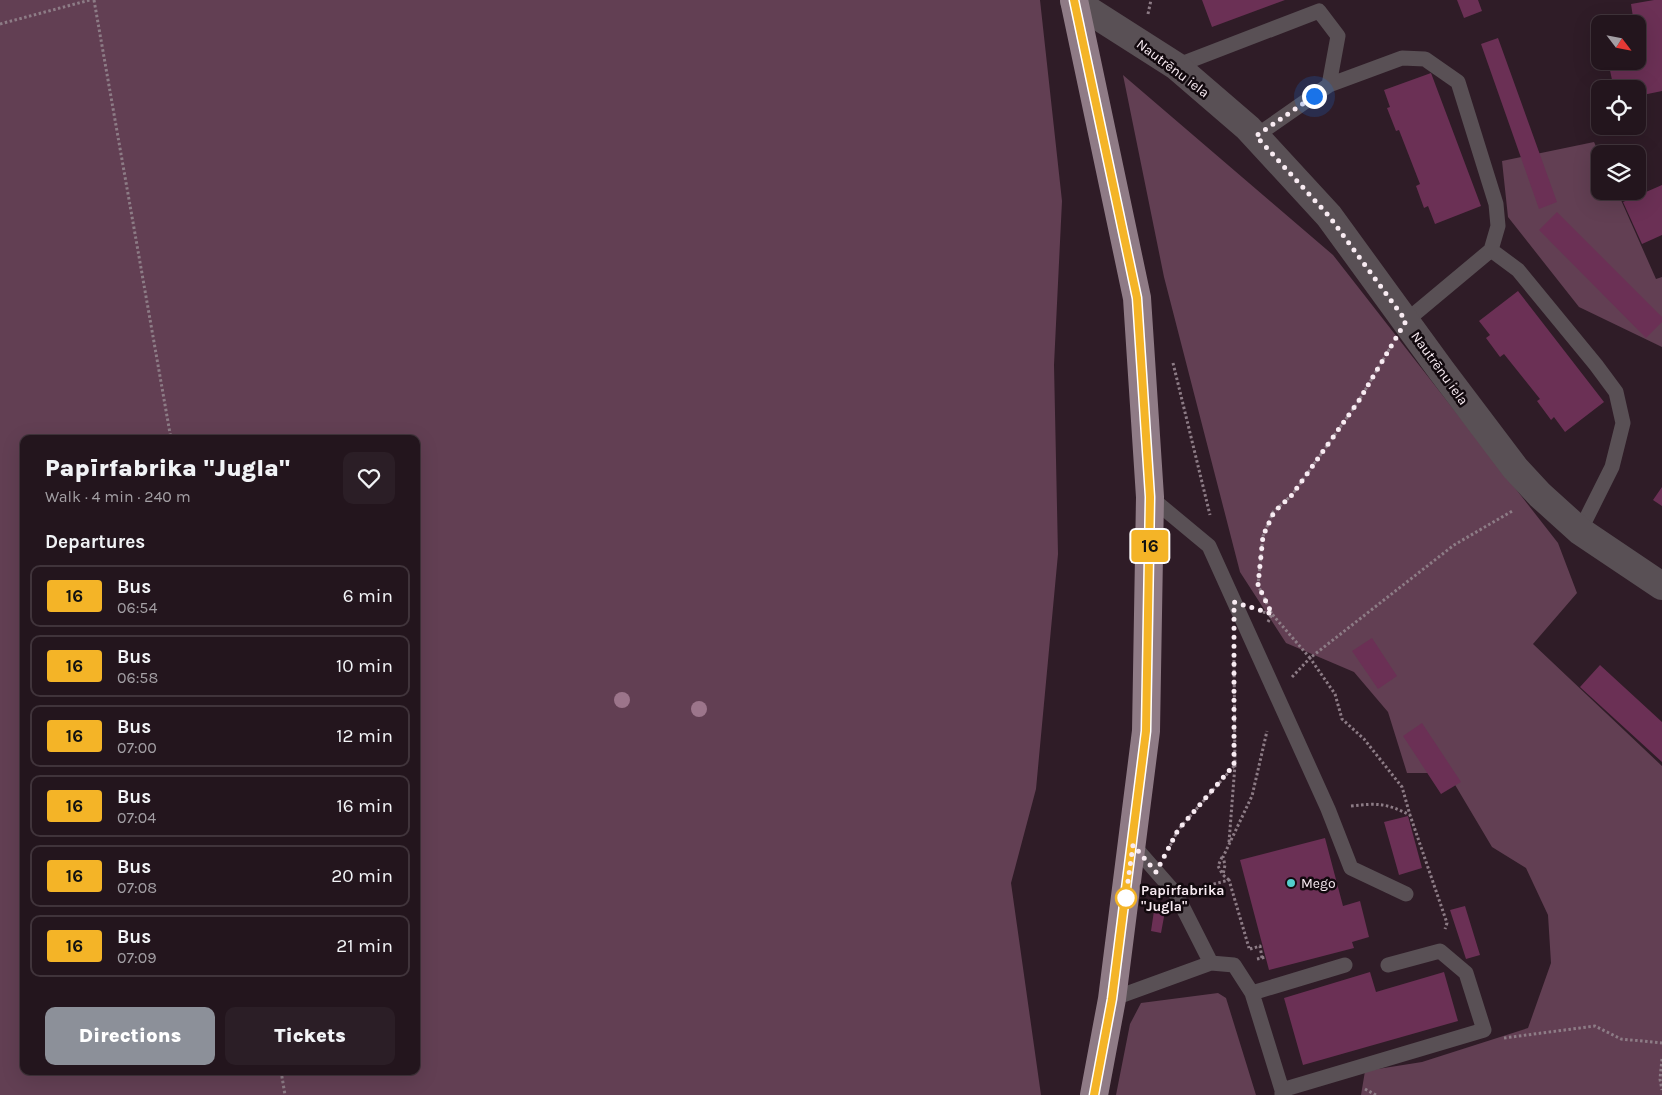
<!DOCTYPE html>
<meta charset="utf-8">
<style>
:root{--surface:#23151d;--page:#2b1e26;--text:#f1f3f6;--muted:#a39fa4;--line:#40343b;--accent:#8c9099}
body{margin:0;font-family:Karla,sans-serif;background:var(--page);color:var(--text);height:100vh;display:flex;flex-direction:column;font-size:19px;white-space:nowrap}
*{box-sizing:border-box;margin:0}
p{font-size:16px;color:var(--muted)}
.icon{flex:none;width:28px;height:28px;fill:none;stroke:currentColor;stroke-width:2;stroke-linecap:round;stroke-linejoin:round}
.map{position:relative;flex:1;overflow:hidden}
.details{position:absolute;left:20px;top:435px;width:400px;height:640px;display:flex;flex-direction:column;background:var(--surface);border-radius:10px;box-shadow:0 5px 20px #0002,0 0 0 1px var(--line)}
.details>*{flex:none}
.badge{padding:0 10px;border-radius:4px;font-size:18px;line-height:32px}
.needle{width:32px;rotate:122deg}
.fabs{position:absolute;left:1591px;top:15px;display:grid;gap:10px}
.fabs a{display:grid;place-items:center;width:55px;height:55px;border-radius:10px;background:var(--surface);box-shadow:0 5px 20px #0002,0 0 0 1px var(--line);font-size:25px}
.you{position:absolute;width:25px;height:25px;margin:-12px;border:4px solid #fff;border-radius:50%;background:#1a73e8;box-shadow:0 0 0 8px #1a73e833}
.map>.badge{position:absolute;translate:-50% -50%;box-shadow:0 0 0 2px #fff}
h2{padding:0 25px;font-size:19px;line-height:45px}
.round{display:grid;place-items:center;flex:none;width:52px;height:52px;border-radius:10px;background:var(--page)}
.summary{display:flex;align-items:center;justify-content:space-between;height:85px;padding:0 25px}
h1{font-size:24px;font-weight:800;line-height:38px}
.primary-button{display:flex;gap:10px;margin-top:auto;padding:10px 25px}
.primary-button a{flex:1;height:58px;border-radius:10px;background:var(--accent);color:#fff;font-size:20px;font-weight:800;line-height:58px;text-align:center}
.primary-button a+a{background:var(--page);color:var(--text)}
ul{padding:0;list-style:none}
li{display:flex;align-items:center;gap:15px;height:62px;margin:0 10px 8px;padding:0 15px;border:2px solid var(--line);border-radius:10px}
li div{flex:1}
li b{display:block;font-size:19px}
li em{font-style:normal}
li .badge{min-width:55px;font-weight:700;text-align:center}
.map>svg:first-child{display:block}
.green{fill:#623f53;fill-rule:evenodd}
.building{fill:#6b3055}
.lines{fill:none;stroke-linecap:round;stroke-linejoin:round}
.path{stroke:#8d7c86;stroke-width:3;stroke-dasharray:2.5 2.5;stroke-linecap:butt}
.service{stroke:#595055;stroke-width:15}
.minor{stroke:#595055;stroke-width:28}
.primary{stroke:#8f7b86;stroke-width:28}
.tree{fill:#9c758b}
.line-casing{stroke:#fff;stroke-width:11}
.line{stroke:#f4b427;stroke-width:8}
.walk{stroke:#f8ebf2;stroke-width:5;stroke-dasharray:0 9}
.poi-dot{fill:#52cdcc;stroke:#12090e;stroke-width:2}
.stop-dot{fill:#fff;stroke:#f4b427;stroke-width:2.5}
.labels{text-anchor:middle;stroke-width:5;stroke-linejoin:round;paint-order:stroke}
.street-label{font-size:14px;fill:#f8ebf2;stroke:#12090e}
.poi-label{font-size:14px;fill:#f8ebf2;stroke:#12090e;text-anchor:start}
.stop-label{font-size:14px;font-weight:bold;fill:#f8ebf2;stroke:#12090e;text-anchor:start}
</style>
<div class="map">
<svg width="1662" height="1095" viewBox="0 0 1662 1095">
<rect width="100%" height="100%" fill="#2f1c27"/>
<path class="green" d="M0 0H1040L1062 201 1054 365 1058 554 1036 789 1011 883 1041 1095H0ZM24 439H416V1071H24Z
M1123 75 1333 255 1558 543 1577 593 1533 644 1662 766V1095H1361L1365 1071 1422 1062 1528 1028 1551 963 1548 915 1526 868 1492 847 1448 773H1407L1388 712 1354 672 1286 643 1240 572 1164 277Z
M1594 142 1600 155V191H1617L1656 279 1662 277V347L1579 307 1508 217 1502 161Z
M1218 993 1226 998 1256 1095H1116L1130 1024 1141 1003Z"/>
<path class="building" d="M1202 0H1285L1212 27Z
M1457 0H1478L1482 11 1464 18Z
M1654 0H1662V91L1638 96V89H1614L1608 61H1638V49H1639L1638 24H1634L1631 4Z
M1498 38 1557 202 1539 209 1481 44Z
M1431 73 1481 206 1435 224 1428 206 1424 208 1416 186 1420 184 1399 130 1396 131 1387 108 1390 107 1384 90Z
M1662 185V235L1642 244 1623 202Z
M1557 212 1662 317V322L1646 338 1539 230Z
M1518 291 1604 402 1565 432 1554 417 1551 420 1537 401 1540 399 1504 354 1500 357 1486 338 1490 335 1479 321Z
M1662 487V506L1653 500Z
M1372 638 1397 676 1378 689 1352 651Z
M1600 665 1662 722V762L1580 687Z
M1422 723 1461 782 1441 794 1403 736Z
M1408 816 1422 868 1399 875 1384 822Z
M1325 838 1343 906 1360 901 1369 937 1352 942 1354 948 1269 970 1240 860Z
M1155 904 1166 906 1161 933 1151 931Z
M1465 906 1480 955 1466 959 1450 910Z
M1370 972 1376 992 1444 972 1458 1021 1303 1065 1284 998Z"/>
<g class="lines">
<path class="path" d="M94 0 171 439
M1148 14 1151 0
M0 24 90 0
M1173 363 1210 515
M1263 612 1272 614 1310 658 1454 545 1514 510
M1268 622 1272 614 1258 585 1263 536 1273 512 1292 495 1358 402 1390 348
M1292 677 1310 658 1335 694 1342 719 1364 739 1402 787 1410 815
M1351 806C1378 803 1386 803 1410 815L1447 923 1445 929
M1229 842 1235 765 1234 660
M1168 850 1178 830 1235 765
M1222 857 1218 866 1223 875
M1229 880 1223 875 1225 865 1223 857 1252 796 1267 731
M1199 888 1229 880 1249 948
M1250 949 1260 946 1262 958
M1257 959 1266 957
M1504 1038 1595 1026 1621 1039 1662 1043
M1662 1059 1660 1079 1662 1090
M281 1071 285 1095
M1365 1089 1376 1095"/>
<path class="service" d="M1176 66 1319 11 1338 36 1329 85 1256 136
M1329 85 1402 58 1425 59 1458 82 1496 204 1498 226 1491 250 1406 321
M1491 250 1518 270 1596 365 1616 392 1623 423 1612 467 1580 531
M1150 497 1209 546 1328 809 1351 868 1406 894
M1133 845 1176 894 1211 963
M1252 993 1345 965
M1112 999 1211 963 1234 965 1252 993 1282 1090V1095
M1282 1090 1484 1030 1466 973 1440 951 1388 965"/>
<path class="minor" d="M1074 1 1176 66 1248 128 1329 216 1441 370 1515 468 1540 495 1580 531 1662 586"/>
<path class="primary" d="M1074 0 1137 298 1150 497 1146 731 1112 999 1094 1095"/>
</g>
<g class="tree">
<circle cx="622" cy="700" r="8"/>
<circle cx="699" cy="709" r="8"/>
</g>
<g class="lines">
<g class="line-casing">
<path id="line" d="M1074 0 1137 298 1150 497 1146 731 1112 999 1094 1095"/>
</g>
<use href="#line" class="line"/>
<path class="walk" d="M1126 898 1125 903 1133 845 1156 872 1178 830 1234 765V602L1272 614 1258 585 1263 536 1274 512 1292 495 1358 402 1406 321 1329 216 1256 136 1314 96"/>
</g>
<circle class="poi-dot" cx="1291" cy="883" r="5"/>
<circle class="stop-dot" cx="1126" cy="898" r="10"/>
<g class="labels">
<g class="street-label">
<text transform="translate(1173 68) rotate(37)" y="5">Nautrēnu iela</text>
<text transform="translate(1440 368) rotate(54)" y="5">Nautrēnu iela</text>
</g>
<g class="poi-label">
<text x="1301" y="888">Mego</text>
</g>
<g class="stop-label">
<text x="1141" y="895">Papīrfabrika<tspan x="1141" dy="16">"Jugla"</tspan></text>
</g>
</g>
</svg>
<div class="fabs">
<a><svg class="needle" viewBox="-14 -14 28 28"><path d="M0-13l5 13h-10z" fill="#e53935"/><path d="M0 13l5-13h-10z" fill="#a39fa4"/></svg></a>
<a><svg class="icon" aria-label="locate" viewBox="0 0 24 24"><circle cx="12" cy="12" r="6"/><path d="M12 2v4M12 18v4M2 12h4M18 12h4"/></svg></a>
<a><svg class="icon" aria-label="layers" viewBox="0 0 24 24"><path d="M12 4l9 5-9 5-9-5zM3 14l9 5 9-5"/></svg></a>
</div>
<div class="you" style="left:1314px;top:96px"></div>
<b class="badge" style="left:1150px;top:546px;background:#f4b427;color:#111">16</b>
<section class="details">
<div class="summary"><div><h1>Papīrfabrika &quot;Jugla&quot;</h1><p>Walk · 4 min · 240 m</p></div><a class="round"><svg class="icon" aria-label="heart" viewBox="0 0 24 24"><path d="M12 20l-8-8c-3-5 5-10 8-4 3-6 11-1 8 4z"/></svg></a></div>
<h2>Departures</h2>
<ul>
<li><span class="badge" style="background:#f4b427;color:#111">16</span><div><b>Bus</b><p>06:54</p></div><em>6 min</em></li>
<li><span class="badge" style="background:#f4b427;color:#111">16</span><div><b>Bus</b><p>06:58</p></div><em>10 min</em></li>
<li><span class="badge" style="background:#f4b427;color:#111">16</span><div><b>Bus</b><p>07:00</p></div><em>12 min</em></li>
<li><span class="badge" style="background:#f4b427;color:#111">16</span><div><b>Bus</b><p>07:04</p></div><em>16 min</em></li>
<li><span class="badge" style="background:#f4b427;color:#111">16</span><div><b>Bus</b><p>07:08</p></div><em>20 min</em></li>
<li><span class="badge" style="background:#f4b427;color:#111">16</span><div><b>Bus</b><p>07:09</p></div><em>21 min</em></li>
</ul>
<div class="primary-button"><a>Directions</a><a>Tickets</a></div>
</section>
</div>
